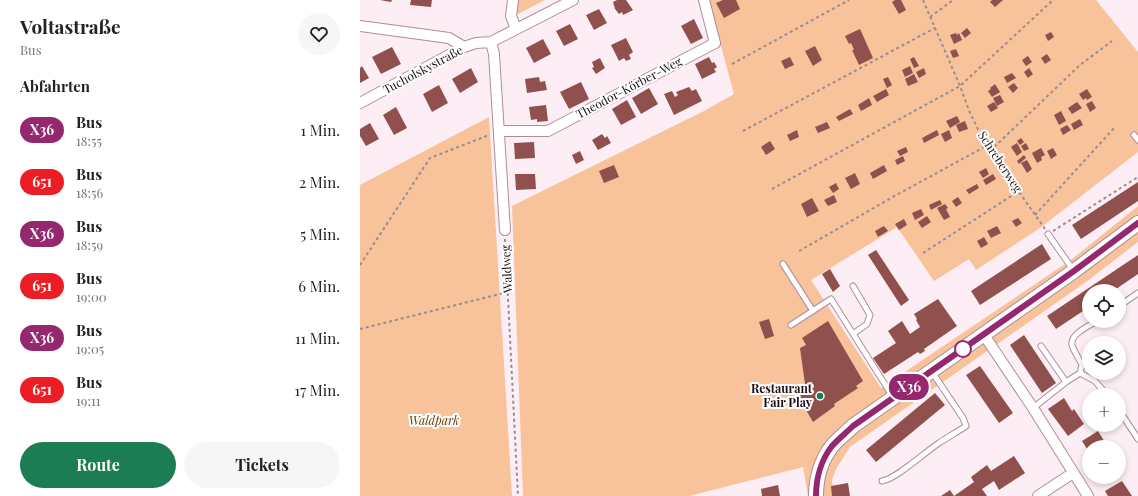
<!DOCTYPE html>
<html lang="de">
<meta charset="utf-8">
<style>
:root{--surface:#fff;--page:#f6f6f6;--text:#222;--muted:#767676;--accent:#1c7c53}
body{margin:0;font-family:"Playfair Display",serif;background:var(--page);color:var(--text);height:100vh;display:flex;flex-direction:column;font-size:15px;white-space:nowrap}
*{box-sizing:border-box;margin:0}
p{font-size:13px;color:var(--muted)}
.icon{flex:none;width:22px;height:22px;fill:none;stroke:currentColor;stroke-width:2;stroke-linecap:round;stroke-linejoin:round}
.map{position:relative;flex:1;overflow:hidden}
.sheet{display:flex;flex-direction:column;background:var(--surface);width:360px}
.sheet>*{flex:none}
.badge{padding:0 8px;border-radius:13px;font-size:14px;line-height:26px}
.fabs{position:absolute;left:722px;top:284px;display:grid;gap:8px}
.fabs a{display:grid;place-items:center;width:44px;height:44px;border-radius:50%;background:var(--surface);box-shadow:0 2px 6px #0003;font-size:20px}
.map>.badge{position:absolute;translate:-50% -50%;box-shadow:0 0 0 2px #fff}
h2{padding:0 20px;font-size:15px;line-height:36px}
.round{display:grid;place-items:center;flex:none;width:42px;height:42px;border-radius:21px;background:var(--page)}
.overview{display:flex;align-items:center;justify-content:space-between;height:68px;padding:0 20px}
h1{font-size:19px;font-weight:700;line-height:30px}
.cta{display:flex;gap:8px;margin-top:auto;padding:8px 20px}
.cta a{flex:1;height:46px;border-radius:24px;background:var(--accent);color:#fff;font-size:16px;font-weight:700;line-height:46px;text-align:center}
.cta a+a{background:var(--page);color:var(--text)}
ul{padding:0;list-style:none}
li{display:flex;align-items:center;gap:12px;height:52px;padding:0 20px}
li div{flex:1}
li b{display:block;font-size:15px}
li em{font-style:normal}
li .badge{min-width:44px;font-weight:700;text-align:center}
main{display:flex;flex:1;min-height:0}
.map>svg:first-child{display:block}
.green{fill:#f8c29a}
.building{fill:#90504d}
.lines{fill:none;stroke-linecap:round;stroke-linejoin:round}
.lane-casing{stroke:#ad8e9c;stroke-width:7}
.street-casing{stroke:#ad8e9c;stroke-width:12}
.secondary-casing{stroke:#ad8e9c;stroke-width:16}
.path{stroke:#998c92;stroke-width:2;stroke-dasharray:3 3;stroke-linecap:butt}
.lane{stroke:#fff;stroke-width:5}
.street{stroke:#fff;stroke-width:10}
.secondary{stroke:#fff;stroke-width:14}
.line-casing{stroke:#fff;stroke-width:9}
.line{stroke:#95276e;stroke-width:6}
.stop-dot{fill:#fff;stroke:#95276e;stroke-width:2}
.poi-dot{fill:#1c7c53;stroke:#fff;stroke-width:1.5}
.labels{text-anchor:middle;stroke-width:4;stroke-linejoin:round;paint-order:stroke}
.street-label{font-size:12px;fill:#1a0f14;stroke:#fff}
.poi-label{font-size:12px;font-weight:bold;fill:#1a0f14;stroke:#fff;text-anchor:end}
.park-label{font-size:12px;font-style:italic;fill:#6b3905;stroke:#fff}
</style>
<main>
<section class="sheet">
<div class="overview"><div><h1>Voltastraße</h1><p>Bus</p></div><a class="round"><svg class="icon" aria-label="heart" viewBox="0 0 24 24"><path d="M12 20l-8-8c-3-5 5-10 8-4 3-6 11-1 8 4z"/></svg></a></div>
<h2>Abfahrten</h2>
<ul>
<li><span class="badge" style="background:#95276e;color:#fff">X36</span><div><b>Bus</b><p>18:55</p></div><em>1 Min.</em></li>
<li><span class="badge" style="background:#ed1d25;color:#fff">651</span><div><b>Bus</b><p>18:56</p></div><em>2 Min.</em></li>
<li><span class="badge" style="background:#95276e;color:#fff">X36</span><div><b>Bus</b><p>18:59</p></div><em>5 Min.</em></li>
<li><span class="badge" style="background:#ed1d25;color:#fff">651</span><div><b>Bus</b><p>19:00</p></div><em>6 Min.</em></li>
<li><span class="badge" style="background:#95276e;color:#fff">X36</span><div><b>Bus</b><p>19:05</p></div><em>11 Min.</em></li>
<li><span class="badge" style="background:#ed1d25;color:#fff">651</span><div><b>Bus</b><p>19:11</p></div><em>17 Min.</em></li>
</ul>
<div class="cta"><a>Route</a><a>Tickets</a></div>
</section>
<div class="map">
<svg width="778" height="496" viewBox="0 0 778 496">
<rect width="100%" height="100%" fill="#fceef4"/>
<path class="green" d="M154 0H185L152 17Z
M350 0H736L778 52V152L680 228 616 270 609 259 574 281 537 227 451 280 521 388 711 260 778 206V242L726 282 490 447 476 469 472 480 474 496H448L443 467 329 496H163L152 206 344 111 374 94 349 2Z
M129 117 152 496H0V185Z"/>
<path class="building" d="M20 0H32L31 2Z
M51 0H72L71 7 50 5Z
M257 0H266L273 10 263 15 262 12 259 14 255 9 253 2Z
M363 0H376L380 9 364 18 356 3Z
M535 0H541L546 10 539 14 532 2Z
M632 0H643L635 7 630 2Z
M239 9 247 23 234 30 226 15Z
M334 19 343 38 331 44 321 26Z
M210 24 218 39 204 46 196 31Z
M607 28 611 33 605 38 601 33Z
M500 29 513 58 499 65 492 50H494L491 43 489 44 485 36Z
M691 32 694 37 688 41 685 35Z
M596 33 597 35 599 33 602 40 594 44 590 35Z
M266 38 273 52 269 55 271 59 266 61 264 58 259 61 251 45Z
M183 39 191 54 174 63 166 48Z
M455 46 462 60 453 66 445 51Z
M32 47 41 64 21 74 12 57Z
M596 49 599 56 593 58 590 51Z
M687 54 691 60 685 64 681 58Z
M668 56 672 62 666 66 662 60Z
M349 57 352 63 354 62 357 67 354 69 356 72 342 79 335 64Z
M430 57 434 65 425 69 421 61Z
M554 57 559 66 554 68 550 59Z
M240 58 245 68 236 74 232 68 234 67 232 62Z
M2 66 9 78 0 83V68Z
M550 66 553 73 545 77 542 70Z
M111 68 118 82 100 93 92 79Z
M564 68 566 74 559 78 556 72Z
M669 68 673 74 668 78 664 72Z
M652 73 656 78 647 83 644 77Z
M554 74 558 82 548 86 545 79Z
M179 77 180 82 185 81 187 90 167 93 165 79Z
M528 77 532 85 527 88 523 79Z
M221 82 229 99 209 109 200 92Z
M654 83 658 88 653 93 648 87Z
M635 84 640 92 632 97 628 91 631 89 630 88Z
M79 85 88 103 72 112 63 94Z
M329 87 332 91 336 89 342 101 314 115 304 94 312 91 315 97 318 95 316 92Z
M289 88 298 104 281 114 272 98Z
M526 89 529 95 517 102 513 96Z
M727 89 732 97 727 100 726 98 723 100 719 94Z
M640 95 644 102 637 106 633 98Z
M509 98 512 105 501 111 498 105Z
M267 100 276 117 261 125 252 109Z
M732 101 736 108 730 112 726 104Z
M634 102 638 108 631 112 627 106Z
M717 102 722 108 712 114 708 108Z
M186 105 188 121 177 122V119L171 120 169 107Z
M36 107 47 128 34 135 23 115Z
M490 109 493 114 479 121 476 117Z
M701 111 706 121 699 125 694 115Z
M597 116 600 122 590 128 586 121Z
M720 119 723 125 714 130 711 124Z
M605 121 608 129 599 132 596 125Z
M467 122 470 128 458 133 455 127Z
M10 123 19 139 6 146 0 136V129Z
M707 125 711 130 703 135 700 129Z
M437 130 439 137 430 141 427 135Z
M577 130 579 135 564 143 562 138Z
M589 130 592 138 585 142 581 134Z
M242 134 245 138 247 136 251 143 238 150 232 140Z
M661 138 664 142 660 145 657 141Z
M410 141 415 149 406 155 401 147Z
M174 142 175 158 155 159 154 143Z
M657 143 662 152 657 156 651 147Z
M666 143 669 149 664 151 661 146Z
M546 147 548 152 540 156 537 151Z
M681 148 685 155 681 157 682 160 677 163 672 153Z
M693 148 697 155 691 159 687 151Z
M220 151 224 160 216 164 212 155Z
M664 155 666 158 659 164 657 161Z
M543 156 545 161 537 165 535 160Z
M667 160 672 169 667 173 661 163Z
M254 165 259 177 244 183 239 171Z
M524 165 527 171 513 179 510 173Z
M626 168 629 174 623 178 619 172Z
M495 173 500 184 491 189 485 178Z
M155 174H175L176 189 156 190Z
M633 174 636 179 626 185 623 180Z
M778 182V201L721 239 712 225Z
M476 183 479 189 473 193 469 187Z
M617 184 619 188 609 194 606 190Z
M474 195 477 202 468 206 464 200Z
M598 197 602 203 596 207 592 201Z
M452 198 459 211 447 217 441 204Z
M580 200 582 204 571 210 569 205Z
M585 204 588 208 586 209 590 217 584 220 577 208Z
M561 209 564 215 555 220 552 213Z
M567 216 571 222 562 228 558 222Z
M658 218 662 223 656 227 652 221Z
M544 219 547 225 539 230 535 224Z
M524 226 528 231 518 237 515 231Z
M637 226 641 233 631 238 627 231Z
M624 237 628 244 621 248 617 241Z
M682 244 691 259 620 305 611 291Z
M516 250 549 300 541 306 508 255Z
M778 255V274L753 291H729V307L696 329 687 316Z
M470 269 480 286 473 292 462 274Z
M578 299 597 326 564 349 565 351 560 354 558 352 524 374 513 358 536 343 528 331 542 321 550 334 560 327 556 320 557 319 554 314Z
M409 319 414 336 405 339 399 322Z
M468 321 503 381 496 386 498 388 474 404 475 406 453 422 435 391 445 384 440 348 446 345 442 338Z
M664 335 696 383 682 393 650 345Z
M620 366 653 413 639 423 606 375Z
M575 393 585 405 516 462 506 450Z
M704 398 712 411 714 409 724 424 708 436 688 409Z
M738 431 748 447H729V452L722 441Z
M654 456 665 473 639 490 634 481 622 489 627 496H581L590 490 594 496 614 482 611 477 627 465 631 471Z
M762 481 772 496H748L745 491Z
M488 483 490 496H472L471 486Z
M418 485 420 496H402L401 489Z"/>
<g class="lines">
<g class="lane-casing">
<path id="lane" d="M774 135 778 140
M688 234 714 271
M423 264 453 311
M493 286 510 315 507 324 493 334
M759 306 778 293
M431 325 471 299 533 397
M720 373 735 381 747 395
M706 382 720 373 722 365C720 360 713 350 712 345 710 334 729 326 737 321
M673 408 706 382 681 346
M759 410 778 439
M522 481C536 479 565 452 579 443 588 437 597 432 606 426L603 418 572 372"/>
</g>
<g class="street-casing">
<path id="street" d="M153 0 151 16 156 29
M0 26 89 38 104 47
M131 42 134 54 145 230
M0 103 104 47 116 43 131 42 213 0
M139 131H188L355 43 344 0
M624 335 673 408 728 496
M678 496 713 473"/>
</g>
<g class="secondary-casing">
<path id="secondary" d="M456 496C456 479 461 460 472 446 478 439 486 433 493 426L714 271 778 223"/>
</g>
<path class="path" d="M563 0 600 86 610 113 626 145 685 229
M570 17 593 0
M372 64 489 0
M383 131 575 28
M630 151 720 65 752 41
M412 189 600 86 693 0
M675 215 755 127
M693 231 778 177
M145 239 158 496
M439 251 531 198 626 146
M563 253 659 191
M0 265 70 158 129 135
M0 329 148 292"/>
<use href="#lane" class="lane"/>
<use href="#street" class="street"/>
<use href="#secondary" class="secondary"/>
</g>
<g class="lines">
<g class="line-casing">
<path id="line" d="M456 496C456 479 461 460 472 446 478 439 486 433 493 426L714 271 778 223"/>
</g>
<use href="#line" class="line"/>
</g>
<circle class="stop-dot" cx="603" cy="349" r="8"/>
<circle class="poi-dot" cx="460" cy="396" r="4"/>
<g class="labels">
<g class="street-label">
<text transform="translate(63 70) rotate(-28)" y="4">Tucholskystraße</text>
<text transform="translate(269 88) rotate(-28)" y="4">Theodor-Körber-Weg</text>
<text transform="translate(640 162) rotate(57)" y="4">Schreberweg</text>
<text transform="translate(147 269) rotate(-93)" y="4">Waldweg</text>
</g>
<g class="poi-label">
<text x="452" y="393">Restaurant<tspan x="452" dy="14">Fair Play</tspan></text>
</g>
<g class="park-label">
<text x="74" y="425">Waldpark</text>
</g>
</g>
</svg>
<div class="fabs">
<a><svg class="icon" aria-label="locate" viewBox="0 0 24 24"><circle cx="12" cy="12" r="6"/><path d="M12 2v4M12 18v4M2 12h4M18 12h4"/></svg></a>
<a><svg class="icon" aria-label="layers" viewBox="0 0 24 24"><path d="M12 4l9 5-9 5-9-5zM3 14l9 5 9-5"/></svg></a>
<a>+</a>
<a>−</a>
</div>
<b class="badge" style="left:549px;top:387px;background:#95276e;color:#fff">X36</b>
</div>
</main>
